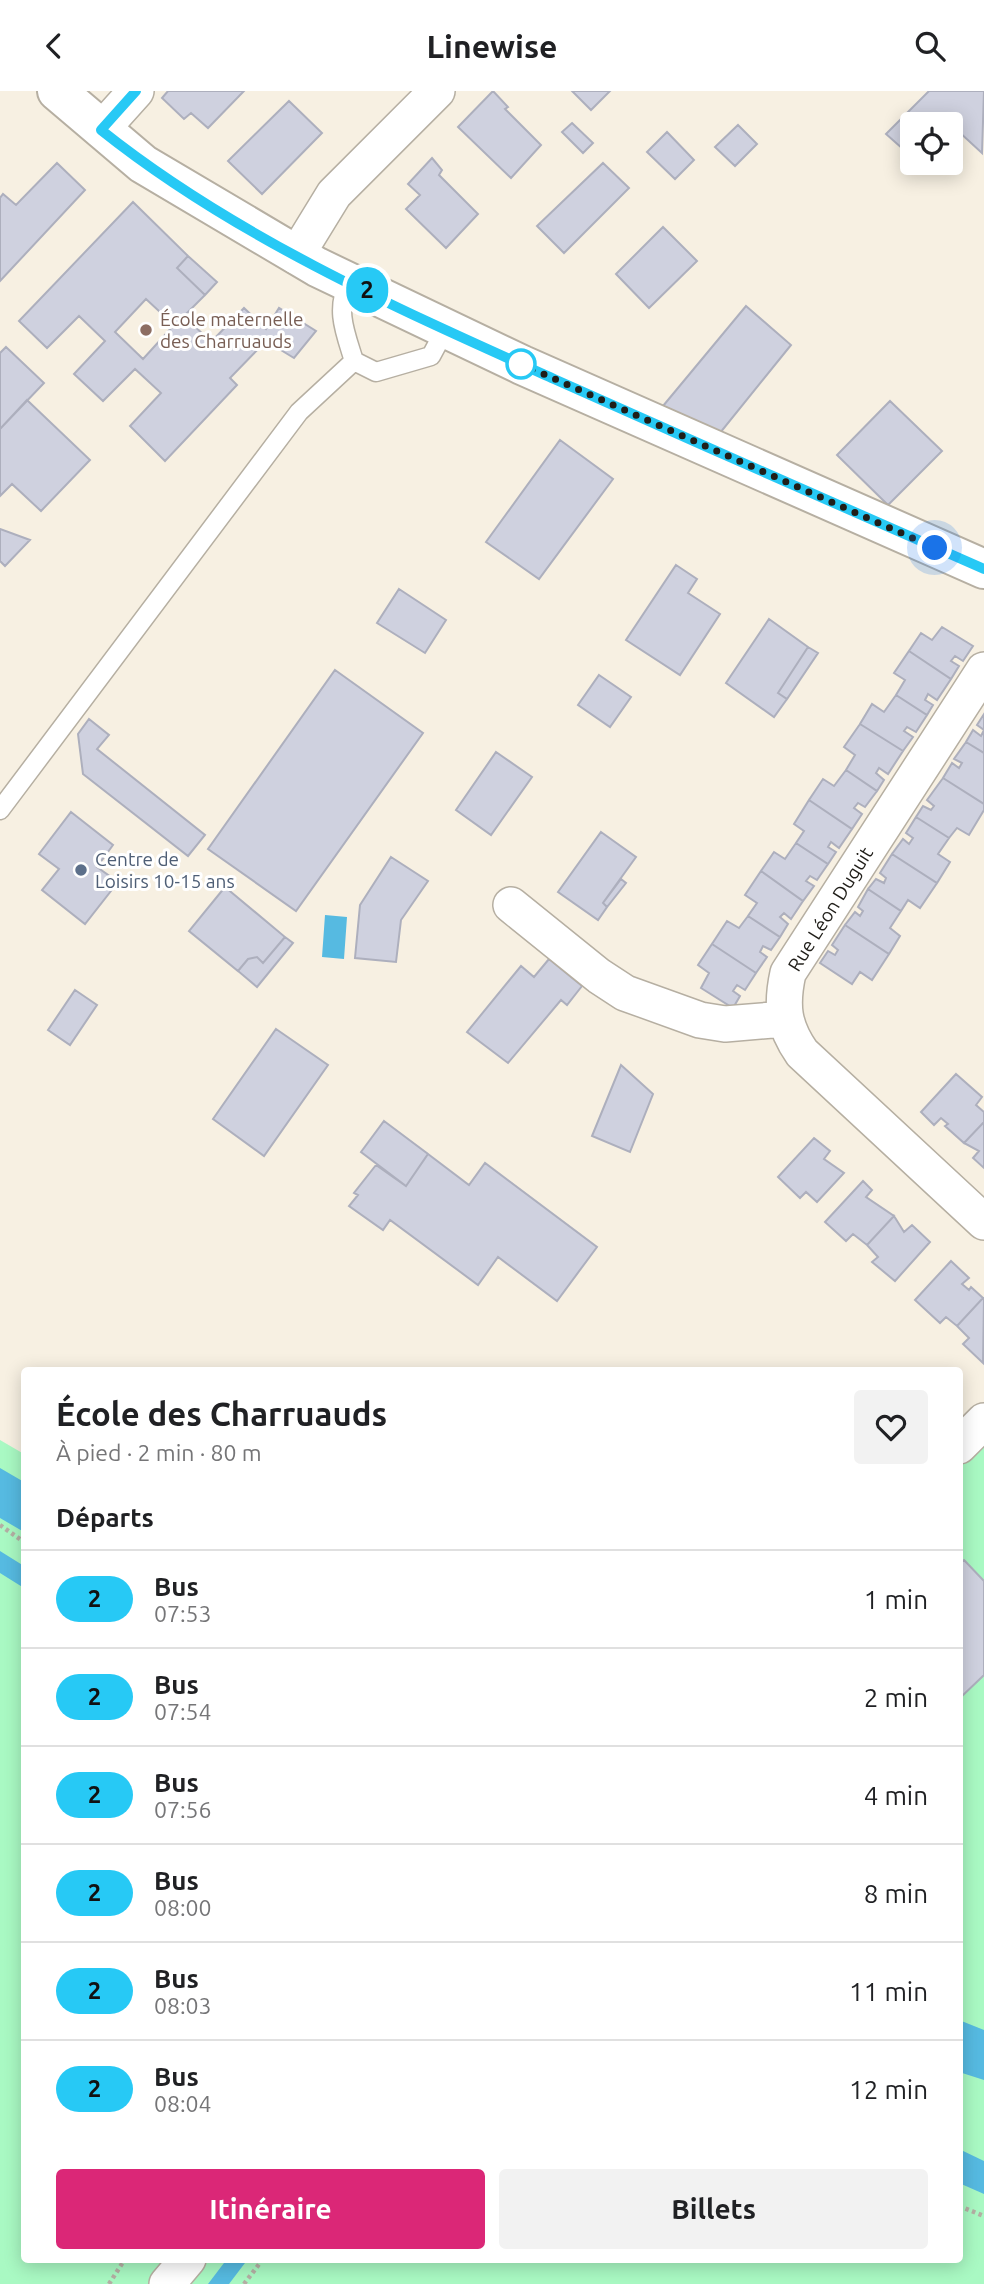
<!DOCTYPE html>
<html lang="fr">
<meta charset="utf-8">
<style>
:root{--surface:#fff;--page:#f2f2f2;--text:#202124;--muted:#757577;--line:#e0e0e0;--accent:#db2777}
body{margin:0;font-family:Ubuntu,sans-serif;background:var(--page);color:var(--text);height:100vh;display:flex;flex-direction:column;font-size:26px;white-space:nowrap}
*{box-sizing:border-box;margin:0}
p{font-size:23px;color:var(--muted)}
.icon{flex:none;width:38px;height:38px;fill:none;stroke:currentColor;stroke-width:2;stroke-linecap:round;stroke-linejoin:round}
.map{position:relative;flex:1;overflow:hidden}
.panel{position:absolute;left:21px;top:1276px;width:942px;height:896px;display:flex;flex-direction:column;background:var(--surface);border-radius:7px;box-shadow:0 4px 18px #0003}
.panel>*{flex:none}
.badge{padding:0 14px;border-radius:23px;font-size:24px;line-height:46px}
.tools{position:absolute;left:900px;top:21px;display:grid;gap:14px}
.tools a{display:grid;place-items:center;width:63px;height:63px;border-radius:7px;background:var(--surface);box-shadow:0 4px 18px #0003;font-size:35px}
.you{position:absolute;width:35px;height:35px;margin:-18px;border:5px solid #fff;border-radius:50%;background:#1a73e8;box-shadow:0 0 0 10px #1a73e833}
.map>.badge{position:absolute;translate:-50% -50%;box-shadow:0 0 0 4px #fff}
h2{padding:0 35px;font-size:26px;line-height:63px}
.round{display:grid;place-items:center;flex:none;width:74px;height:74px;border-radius:7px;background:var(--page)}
.summary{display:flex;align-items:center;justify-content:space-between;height:119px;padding:0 35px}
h1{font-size:33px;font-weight:700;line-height:52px}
.action{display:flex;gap:14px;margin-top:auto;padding:14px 35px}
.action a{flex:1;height:80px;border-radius:7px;background:var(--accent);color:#fff;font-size:28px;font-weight:700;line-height:80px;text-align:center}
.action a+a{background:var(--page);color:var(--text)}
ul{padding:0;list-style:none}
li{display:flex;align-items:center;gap:21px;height:98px;padding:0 35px;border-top:2px solid var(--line)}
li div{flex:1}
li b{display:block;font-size:26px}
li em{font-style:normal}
li .badge{min-width:77px;font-weight:700;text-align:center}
header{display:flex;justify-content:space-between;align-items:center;height:91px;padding:0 35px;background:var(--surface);font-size:32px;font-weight:700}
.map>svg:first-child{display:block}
.green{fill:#a9f9c3}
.water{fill:#56bae1}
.building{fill:#cfd1df;stroke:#adafbd;stroke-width:2;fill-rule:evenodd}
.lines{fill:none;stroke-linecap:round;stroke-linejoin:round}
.lane-casing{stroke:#b6afa2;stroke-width:21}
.street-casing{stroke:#b6afa2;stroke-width:38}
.secondary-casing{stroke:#b6afa2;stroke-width:42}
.path{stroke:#b4afa4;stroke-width:4.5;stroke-dasharray:3.5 3.5;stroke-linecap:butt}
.lane{stroke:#fff;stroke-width:18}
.street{stroke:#fff;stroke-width:35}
.secondary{stroke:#fff;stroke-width:38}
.line-casing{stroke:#fff;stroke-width:16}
.line{stroke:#27c9f5;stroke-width:10}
.walk{stroke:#201e19;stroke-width:7;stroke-dasharray:0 12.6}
.education-dot{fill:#8d6e63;stroke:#fff;stroke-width:2.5}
.stop-dot{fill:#fff;stroke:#27c9f5;stroke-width:3.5}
.service-dot{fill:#5c6f8a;stroke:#fff;stroke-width:2.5}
.labels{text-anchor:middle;stroke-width:6;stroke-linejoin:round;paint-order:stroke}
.education-label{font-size:19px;fill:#785e54;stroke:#fff;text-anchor:start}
.service-label{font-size:19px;fill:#4e5e75;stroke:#fff;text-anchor:start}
.street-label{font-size:19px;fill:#201e19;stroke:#fff}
</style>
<header><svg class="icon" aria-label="back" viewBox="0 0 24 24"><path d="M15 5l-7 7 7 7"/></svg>Linewise<svg class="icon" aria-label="search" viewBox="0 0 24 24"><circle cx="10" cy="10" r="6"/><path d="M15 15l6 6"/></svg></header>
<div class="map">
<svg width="984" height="2193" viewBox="0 0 984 2193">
<rect width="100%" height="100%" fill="#f7f0e2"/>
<path class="green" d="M984 1319V2193H0V1349L24 1363V2168H959V1342Z"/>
<path class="water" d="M325 824 347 826 344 868 322 866Z
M0 1377 24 1391V1441L0 1427Z
M0 1460 24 1475V1497L0 1482Z
M959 1929 984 1939V1989L959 1981Z
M959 2058 984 2070V2103L959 2092Z
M227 2168H248L229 2193H208Z"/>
<path class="building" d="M168 0H244L208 37 191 22 184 28 162 7Z
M493 0 508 16 505 18 541 54 511 87 458 36Z
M572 0H610L591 19Z
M929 0H984L982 62 957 39 950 45V33H912V66L886 43Z
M289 10 322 42 262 103 228 70Z
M572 32 593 52 583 62 562 41Z
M738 34 757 53 735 75 715 56Z
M667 41 694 69 675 88 647 61Z
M432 67 442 79 439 84 478 123 446 157 406 118 420 104 408 93Z
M57 72 85 99 0 190V107L3 103 16 114Z
M603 72 629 97 564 162 537 135Z
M133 111 188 165 177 177 205 204 184 225 211 251 244 217 266 238 279 217 316 240 294 267 266 250 230 287 237 294 165 370 130 335 161 302 135 278 103 310 74 283 105 250 79 225 47 257 19 230ZM146 208 174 234 143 268 115 241Z
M663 136 697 170 649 217 616 183Z
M188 165 217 191 205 204 177 177Z
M746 215 791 254 720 342 663 315Z
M6 256 44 292 0 338V262Z
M27 309 90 369 41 420 12 393 0 405V338Z
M890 310 942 360 888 414 837 364Z
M560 349 613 388 539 488 486 451Z
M0 438 30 449 5 475 0 470Z
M676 474 697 488 688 502 720 523 680 584 626 549Z
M399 498 446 529 425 562 377 532Z
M769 528 808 556 778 602 787 608 774 626 726 592Z
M942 536 973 555 963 570 955 565 951 570 959 575 951 588 909 560 921 542 932 549Z
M808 556 818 562 787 608 778 602Z
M909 560 951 588 937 609 928 603 925 609 933 614 927 624 896 604 905 589 894 582Z
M335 579 423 642 296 820 208 758Z
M599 584 631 606 610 636 578 614Z
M896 604 927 624 916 641 907 636 904 640 913 646 903 660 860 633 872 613 884 621Z
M984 623V662L966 651 973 639 981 645 984 639 977 634Z
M89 628 109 644 97 658 205 744 188 765 83 683 78 643Z
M860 633 903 660 888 683 879 677 876 682 884 689 877 700 846 679 855 664 844 656Z
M966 651 984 662V713L943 687 952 672 959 677 962 672 954 668Z
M496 661 532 686 491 744 456 719Z
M846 679 877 700 865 716 858 712 854 717 862 723 852 738 809 709 823 688 834 695Z
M943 687 984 713V719L969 744 957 737 949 747 916 726 923 715 931 719 934 715 927 709Z
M809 709 852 738 839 757 831 751 828 756 836 761 828 773 796 752 804 740 794 733Z
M71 721 113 754 97 776 118 791 85 833 42 799 59 778 39 763Z
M916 726 949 747 938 763 950 771 937 792 892 763 903 748 909 753 913 747 906 742Z
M601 741 636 766 603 812 607 816 598 829 558 801Z
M796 752 828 773 817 789 810 785 806 790 814 795 803 810 761 780 774 761 785 768Z
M892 763 937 792 920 817 908 809 901 820 868 798 876 788 884 792 886 787 880 782Z
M391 766 428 790 401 829 396 871 355 867 360 814Z
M761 780 803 810 791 828 784 822 780 826 788 833 780 846 748 825 757 812 745 804Z
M621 788 626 792 607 816 603 812Z
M225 796 285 846 263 872 257 866 248 868 238 880 189 840Z
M868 798 901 820 890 837 900 845 889 863 845 834 855 821 860 825 863 820 858 816Z
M748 825 780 846 771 859 763 855 760 861 767 866 756 882 712 853 727 830 739 837Z
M845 834 889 863 872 889 860 881 852 893 820 872 828 860 835 864 838 859 832 854Z
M285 846 293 852 257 896 238 880 248 868 257 866 263 872Z
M712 853 756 882 745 899 737 894 733 900 740 905 733 917 701 897 709 882 698 874Z
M549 868 582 895 567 914 561 909 508 972 467 941 521 875 534 886Z
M75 899 97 914 70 954 48 939Z
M276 938 328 974 264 1065 213 1028Z
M621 974 653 1003 630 1061 592 1045Z
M956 983 982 1006 976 1014 984 1021V1031L964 1052 945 1035 948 1033 941 1027 934 1034 921 1021Z
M384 1030 428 1063 406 1095 361 1061Z
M984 1031V1077L973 1067 979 1060 964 1052Z
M814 1047 830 1060 824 1068 844 1082 817 1111 806 1101 800 1107 778 1086Z
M428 1063 469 1094 485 1072 597 1156 557 1210 498 1166 478 1194 390 1129 383 1139 349 1115 358 1104 354 1102 376 1074 406 1095Z
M863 1090 872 1099 866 1106 894 1125 867 1154 853 1143 846 1150 825 1131Z
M894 1125 904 1141 912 1134 930 1151 895 1190 872 1171 878 1166 867 1154Z
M951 1170 969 1187 962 1193 969 1199 971 1196 983 1207 957 1235 946 1226 940 1232 915 1209Z
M983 1207H984L983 1272 963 1253 969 1247 957 1235Z
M964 1469 984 1490V1584L959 1608V1473Z"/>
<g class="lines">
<g class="lane-casing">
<path id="lane" d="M349 190C335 219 345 241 354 270L376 281 431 265 445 239
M0 719 299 321 354 270"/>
</g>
<g class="street-casing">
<path id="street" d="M101 39 136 0
M296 165 334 103 437 0
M984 579 788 882C781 914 783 935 802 962L984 1131
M511 814 599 885 625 902 700 929 725 933 784 928
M959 1355 984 1330
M167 2193 188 2168"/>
</g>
<g class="secondary-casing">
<path id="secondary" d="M57 0 143 73 317 176 522 274 984 478"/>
</g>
<path class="path" d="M0 1434 24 1451
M959 2115 984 2125
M109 2193 125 2168
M244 2193 263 2168"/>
<use href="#lane" class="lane"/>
<use href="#street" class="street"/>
<use href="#secondary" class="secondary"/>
</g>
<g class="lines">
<g class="line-casing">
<path id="line" d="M136 0 101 39C235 146 398 218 554 288 697 352 841 415 984 478"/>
</g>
<use href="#line" class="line"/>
<path class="walk" d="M521 273 935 457"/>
</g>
<circle class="education-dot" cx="146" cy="239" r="7"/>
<circle class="stop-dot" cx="521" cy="273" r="14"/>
<circle class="service-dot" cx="81" cy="779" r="7"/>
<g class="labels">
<g class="education-label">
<text x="160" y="235">École maternelle<tspan x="160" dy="22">des Charruauds</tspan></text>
</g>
<g class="service-label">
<text x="95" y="775">Centre de<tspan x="95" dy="22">Loisirs 10-15 ans</tspan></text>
</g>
<g class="street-label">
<text transform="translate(830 818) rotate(-58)" y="7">Rue Léon Duguit</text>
</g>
</g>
</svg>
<div class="tools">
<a><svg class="icon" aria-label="locate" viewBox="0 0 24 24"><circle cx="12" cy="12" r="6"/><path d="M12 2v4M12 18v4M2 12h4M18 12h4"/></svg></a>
</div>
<div class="you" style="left:935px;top:457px"></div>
<b class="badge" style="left:367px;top:199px;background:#27c9f5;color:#111">2</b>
<section class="panel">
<div class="summary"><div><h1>École des Charruauds</h1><p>À pied · 2 min · 80 m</p></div><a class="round"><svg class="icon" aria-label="heart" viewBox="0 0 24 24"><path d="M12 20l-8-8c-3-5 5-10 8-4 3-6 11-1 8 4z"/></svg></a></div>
<h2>Départs</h2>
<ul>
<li><span class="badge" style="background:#27c9f5;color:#111">2</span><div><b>Bus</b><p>07:53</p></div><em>1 min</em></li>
<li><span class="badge" style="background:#27c9f5;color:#111">2</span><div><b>Bus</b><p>07:54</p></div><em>2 min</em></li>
<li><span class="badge" style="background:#27c9f5;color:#111">2</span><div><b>Bus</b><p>07:56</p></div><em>4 min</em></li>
<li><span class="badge" style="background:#27c9f5;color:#111">2</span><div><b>Bus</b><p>08:00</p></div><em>8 min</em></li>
<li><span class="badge" style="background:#27c9f5;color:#111">2</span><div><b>Bus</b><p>08:03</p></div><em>11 min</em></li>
<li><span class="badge" style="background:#27c9f5;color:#111">2</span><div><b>Bus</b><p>08:04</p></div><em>12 min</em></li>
</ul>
<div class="action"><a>Itinéraire</a><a>Billets</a></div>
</section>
</div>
